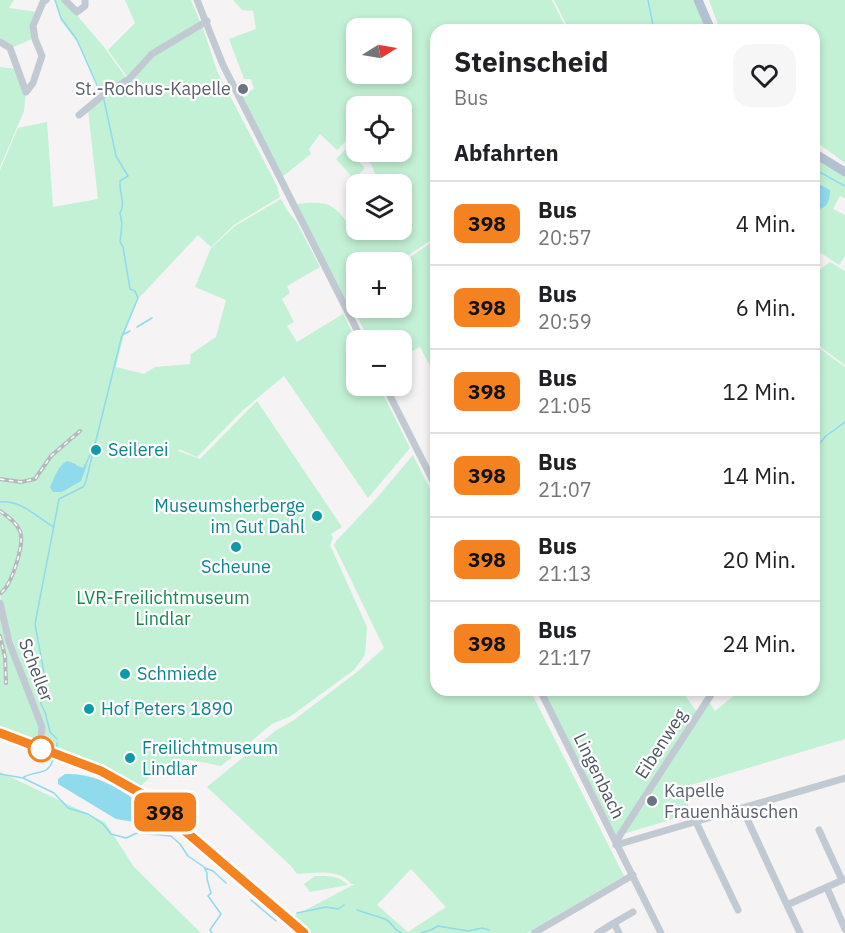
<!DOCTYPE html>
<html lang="de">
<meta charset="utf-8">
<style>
:root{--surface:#fff;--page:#f6f6f6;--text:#202124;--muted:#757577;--line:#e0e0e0}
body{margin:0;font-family:"IBM Plex Sans",sans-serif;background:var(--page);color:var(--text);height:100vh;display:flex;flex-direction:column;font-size:22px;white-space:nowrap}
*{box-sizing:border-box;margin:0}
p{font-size:20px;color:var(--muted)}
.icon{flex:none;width:33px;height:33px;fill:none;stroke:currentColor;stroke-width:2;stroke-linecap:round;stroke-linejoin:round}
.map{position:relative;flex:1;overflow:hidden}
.side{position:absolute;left:430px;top:24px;width:390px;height:672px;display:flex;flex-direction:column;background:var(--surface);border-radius:18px;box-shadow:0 3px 9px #0003}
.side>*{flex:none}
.badge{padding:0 12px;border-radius:9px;font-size:21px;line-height:39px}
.needle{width:39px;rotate:79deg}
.controls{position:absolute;left:346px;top:18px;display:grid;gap:12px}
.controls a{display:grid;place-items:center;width:66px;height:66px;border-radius:12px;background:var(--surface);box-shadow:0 3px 9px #0003;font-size:30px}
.map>.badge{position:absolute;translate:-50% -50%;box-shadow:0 0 0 3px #fff}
h2{padding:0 24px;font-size:22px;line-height:54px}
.round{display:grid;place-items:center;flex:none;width:63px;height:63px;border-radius:18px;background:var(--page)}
.summary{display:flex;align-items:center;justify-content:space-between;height:102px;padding:0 24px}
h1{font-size:28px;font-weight:700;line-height:45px}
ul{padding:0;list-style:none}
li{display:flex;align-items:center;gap:18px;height:84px;padding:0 24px;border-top:2px solid var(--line)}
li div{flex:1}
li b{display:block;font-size:22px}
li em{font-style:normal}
li .badge{min-width:66px;font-weight:700;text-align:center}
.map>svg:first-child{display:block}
.green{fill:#c3f1d5;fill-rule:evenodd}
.water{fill:#90daee}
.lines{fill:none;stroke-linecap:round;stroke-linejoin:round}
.stream{stroke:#90daee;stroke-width:1.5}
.minor{stroke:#c1cad2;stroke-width:7}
.major{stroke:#b3c2d1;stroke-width:9}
.rail-casing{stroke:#b5b8bd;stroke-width:4}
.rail{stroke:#fff;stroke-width:1.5;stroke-dasharray:4.5;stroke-linecap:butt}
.line-casing{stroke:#fff;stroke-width:14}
.line{stroke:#f58220;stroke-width:9}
.worship-dot{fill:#6b7280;stroke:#fff;stroke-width:2}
.culture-dot{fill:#0f9aa8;stroke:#fff;stroke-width:2}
.stop-dot{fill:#fff;stroke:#f58220;stroke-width:3}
.labels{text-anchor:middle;stroke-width:4.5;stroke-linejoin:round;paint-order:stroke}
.worship-label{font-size:18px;fill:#5b616d;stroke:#fff;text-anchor:end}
.culture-label{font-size:18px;fill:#0d838f;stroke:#fff;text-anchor:start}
.park-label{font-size:18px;fill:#17864f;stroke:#fff}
.street-label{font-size:18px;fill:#4a5661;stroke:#fff}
</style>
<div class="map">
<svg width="845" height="933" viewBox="0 0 845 933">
<rect width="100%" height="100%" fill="#f5f3f3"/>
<path class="green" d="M0 0H14L9 8 37 12 32 39 11 48 0 41Z
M55 0H64L104 47 127 79 102 94 79 44 61 21Z
M125 0H191L201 24 159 48 128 78 108 50 135 23Z
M233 0H552L567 30H436V237L398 262H357V296L347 304 296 204C320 202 331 200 346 221L357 209V230H402V184H379L371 164 359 152H402V106H357V149L348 139 337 150 320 134 309 149 311 154 282 177 241 98 248 95 247 92 254 89 251 79H244L229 39 256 29 253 11 242 10ZM357 28H402V74H357Z
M554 0H693L707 30H569Z
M709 0H845V163L815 141 814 30H720Z
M202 25 217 71 277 186 280 197 234 225 211 247 198 235 138 299 124 334 116 367 144 374 155 367 190 364 191 354 216 337 226 300 195 287 211 248 235 226 281 199 287 210 297 223 320 267 287 286 290 293 282 299 294 322 287 326 297 342 343 314 357 342V386H379L410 448 368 498 284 376 242 411 197 457 179 449 178 451 200 459 257 401 342 527 331 534 333 538 330 545 367 627 365 655 354 670 291 716 272 724 221 766C176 757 173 753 140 787L113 770 43 746 45 730 8 628 0 595V170L18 128 47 122 53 207 98 199 88 109 108 95 152 54Z
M0 67 16 69 26 93 24 111 0 167Z
M346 149 365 168 354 179 336 159Z
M815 159 845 175V198L840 196 833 209 845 215V256L839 265 815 249 814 206 821 209 830 190 815 181Z
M436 239V375H435L420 347 402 356V340H369L351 305 357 300V308H402V263Z
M830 262 845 271V365L815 343V269L818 271Z
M815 345 845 367V739L684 787 690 814 623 834 708 700 715 711 741 690H814Z
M413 455 436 501V690H530L624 876 527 933H310L292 917 355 884H351C339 868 315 873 297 874L291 866 207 787 275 731 294 720 357 672 384 648 334 545 337 540 375 500ZM411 869 446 907 408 932 377 905Z
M0 612 40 730 37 742 0 728Z
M542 690H681L697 712 620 834H615Z
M0 772 105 822 134 867 201 933H0Z
M315 876C329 876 338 875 348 885L310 892 304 884Z"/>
<path class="water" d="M814 181 830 190C830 198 829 205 821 209L815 206Z
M67 461 76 464V465L83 468 85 464 87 465 81 481 62 492H53L50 487C54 479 58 465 67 461Z
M65 774C103 772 134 799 162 820L159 826 116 819 58 784V779Z"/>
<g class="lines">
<path class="stream" d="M55 0 61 18 77 40 100 92
M648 0 654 30
M104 100 116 156 128 176 120 181C119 192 126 204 120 213L122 224 120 242 123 247 130 289 135 291 138 298 123 334
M814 169 845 186
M137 327 152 318
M814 450 826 436 845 422
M86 464 95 443
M0 502C22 500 36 517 54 527
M57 739 50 732 45 712 41 704 39 686 45 678 44 673 35 624 59 499 83 487 86 481 122 335 130 331
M57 743V750
M0 774 23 778 54 793 68 808 88 814 103 824 111 834 126 838 137 833 171 836 180 844 188 856 204 867 207 873V879L211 893 208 896 221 914 210 930 212 933
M24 777C36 770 49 776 53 759
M205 868 213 871 226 883
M251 900 276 921
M357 910 385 919C394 923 391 929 402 933
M297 913 326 907 338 909 344 905
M421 933 431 930 438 926 468 931 482 928 489 930"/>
<path class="minor" d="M65 0 77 12 85 6V0
M197 0 223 65 362 340
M0 42 10 48 26 92 33 83 42 56 35 39 33 26 43 2 46 0
M79 115 102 96 129 79 152 54 207 21
M385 386 436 487
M0 603 9 642 42 727 40 748
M540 690 661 933
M742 808 800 933
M696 822 738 910
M819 830 842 880
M616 845 845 778
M616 845 620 835 714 690
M827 888 845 929
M787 905 845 879
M614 923 633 912
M534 933 633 875
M598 933 614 923 619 933"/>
<path class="major" d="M698 0 711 30
M814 153 845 172
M0 733 101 771 142 794 304 933"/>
<g class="rail-casing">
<path id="rail" d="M0 479 21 482 35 479 51 456 80 431
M0 511C8 517 16 522 20 531 25 544 12 584 1 593
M0 636 5 657 6 683"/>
</g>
<use href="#rail" class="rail"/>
</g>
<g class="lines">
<g class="line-casing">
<path id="line" d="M0 733 101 771 142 794 304 933"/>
</g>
<use href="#line" class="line"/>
</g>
<g class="worship-dot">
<circle cx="243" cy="89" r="6"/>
<circle cx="652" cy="801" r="6"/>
</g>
<g class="culture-dot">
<circle cx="96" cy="450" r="6"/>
<circle cx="317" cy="516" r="6"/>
<circle cx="236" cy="547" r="6"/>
<circle cx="125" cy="674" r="6"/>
<circle cx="89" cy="709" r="6"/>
<circle cx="130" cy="758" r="6"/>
</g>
<circle class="stop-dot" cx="41" cy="749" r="12"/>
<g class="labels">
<g class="worship-label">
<text x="231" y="95">St.-Rochus-Kapelle</text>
<text x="664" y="797" text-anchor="start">Kapelle<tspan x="664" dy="21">Frauenhäuschen</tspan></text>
</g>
<g class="culture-label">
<text x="108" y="456">Seilerei</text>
<text x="305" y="512" text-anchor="end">Museumsherberge<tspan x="305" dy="21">im Gut Dahl</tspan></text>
<text x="236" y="573" text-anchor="middle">Scheune</text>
<text x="137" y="680">Schmiede</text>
<text x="101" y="715">Hof Peters 1890</text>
<text x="142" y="754">Freilichtmuseum<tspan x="142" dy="21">Lindlar</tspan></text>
</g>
<g class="park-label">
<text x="163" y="604">LVR-Freilichtmuseum<tspan x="163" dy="21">Lindlar</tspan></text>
</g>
<g class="street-label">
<text transform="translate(36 670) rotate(69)" y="6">Scheller</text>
<text transform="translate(661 744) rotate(-57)" y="6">Eibenweg</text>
<text transform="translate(599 776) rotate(64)" y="6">Lingenbach</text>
</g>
</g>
</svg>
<div class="controls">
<a><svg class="needle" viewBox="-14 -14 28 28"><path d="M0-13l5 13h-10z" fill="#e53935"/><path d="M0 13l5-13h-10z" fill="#757577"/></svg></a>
<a><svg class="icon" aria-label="locate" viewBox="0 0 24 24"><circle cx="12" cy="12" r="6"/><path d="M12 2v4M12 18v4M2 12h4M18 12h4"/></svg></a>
<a><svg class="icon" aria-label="layers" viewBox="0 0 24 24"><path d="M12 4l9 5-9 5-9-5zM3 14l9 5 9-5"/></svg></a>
<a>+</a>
<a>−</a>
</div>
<b class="badge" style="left:165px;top:812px;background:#f58220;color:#111">398</b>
<section class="side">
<div class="summary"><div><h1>Steinscheid</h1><p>Bus</p></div><a class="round"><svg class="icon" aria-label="heart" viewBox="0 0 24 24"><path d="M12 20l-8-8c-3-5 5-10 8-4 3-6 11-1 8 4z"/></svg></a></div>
<h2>Abfahrten</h2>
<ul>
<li><span class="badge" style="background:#f58220;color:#111">398</span><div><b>Bus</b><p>20:57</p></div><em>4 Min.</em></li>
<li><span class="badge" style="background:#f58220;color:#111">398</span><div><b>Bus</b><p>20:59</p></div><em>6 Min.</em></li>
<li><span class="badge" style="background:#f58220;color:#111">398</span><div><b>Bus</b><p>21:05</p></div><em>12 Min.</em></li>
<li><span class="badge" style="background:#f58220;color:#111">398</span><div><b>Bus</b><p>21:07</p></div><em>14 Min.</em></li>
<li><span class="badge" style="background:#f58220;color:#111">398</span><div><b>Bus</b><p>21:13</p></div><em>20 Min.</em></li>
<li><span class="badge" style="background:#f58220;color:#111">398</span><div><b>Bus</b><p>21:17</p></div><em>24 Min.</em></li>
</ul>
</section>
</div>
